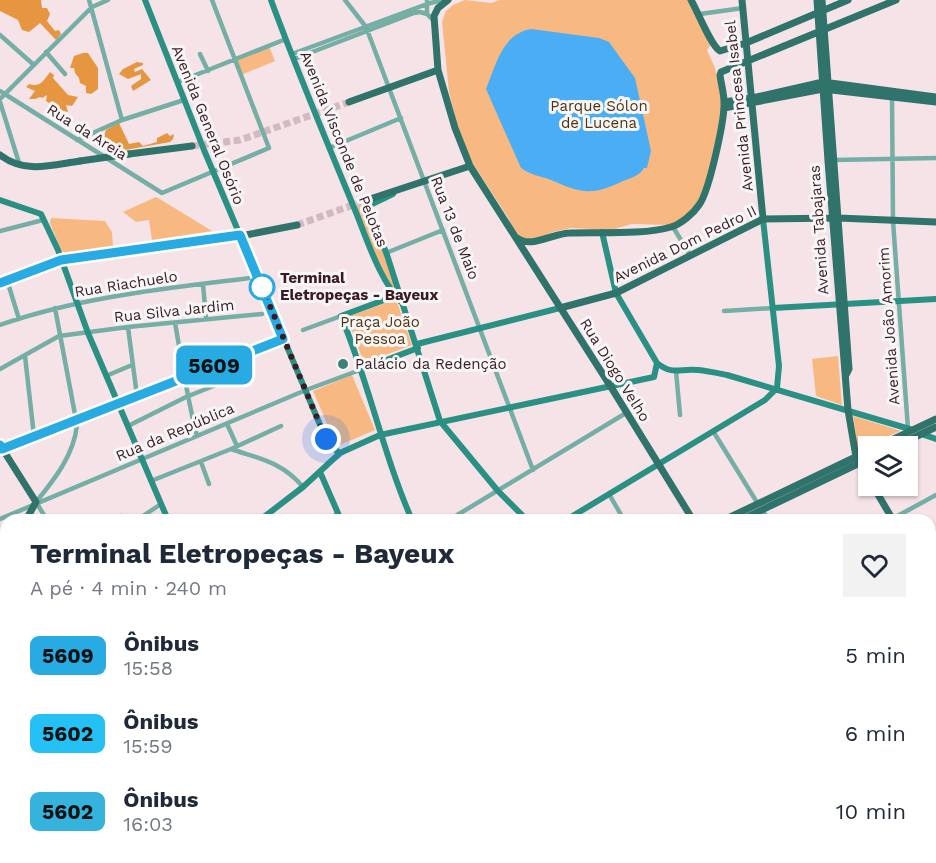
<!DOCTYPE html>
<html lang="pt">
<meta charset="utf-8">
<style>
:root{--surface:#fff;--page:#f2f2f3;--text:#1f2937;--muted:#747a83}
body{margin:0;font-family:"Work Sans",sans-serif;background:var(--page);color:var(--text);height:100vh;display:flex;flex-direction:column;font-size:22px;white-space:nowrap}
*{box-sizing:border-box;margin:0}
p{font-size:20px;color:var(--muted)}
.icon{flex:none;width:33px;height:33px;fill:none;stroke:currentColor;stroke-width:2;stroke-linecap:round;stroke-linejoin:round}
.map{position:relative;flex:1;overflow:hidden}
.drawer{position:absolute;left:0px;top:514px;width:936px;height:350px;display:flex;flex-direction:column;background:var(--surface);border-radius:18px 18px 0 0;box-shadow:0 2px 4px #0004}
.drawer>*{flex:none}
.badge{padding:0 12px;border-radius:9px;font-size:21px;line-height:39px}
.controls{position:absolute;left:858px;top:436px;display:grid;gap:12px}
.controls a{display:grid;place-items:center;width:60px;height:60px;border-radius:0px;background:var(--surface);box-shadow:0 2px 4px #0004;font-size:30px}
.you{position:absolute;width:30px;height:30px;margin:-15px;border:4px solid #fff;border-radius:50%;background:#1a73e8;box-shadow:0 0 0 9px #1a73e833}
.map>.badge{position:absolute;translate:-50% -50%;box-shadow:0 0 0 3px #fff}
.round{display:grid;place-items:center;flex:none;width:63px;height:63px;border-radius:0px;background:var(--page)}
.head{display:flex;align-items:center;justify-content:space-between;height:102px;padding:0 30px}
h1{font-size:28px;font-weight:700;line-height:45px}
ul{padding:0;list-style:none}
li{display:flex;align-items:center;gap:18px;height:78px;padding:0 30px}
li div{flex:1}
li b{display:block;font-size:22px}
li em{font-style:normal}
li .badge{min-width:66px;font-weight:700;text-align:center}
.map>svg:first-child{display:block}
.green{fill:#f7b981}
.forest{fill:#e69541}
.water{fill:#4badf3}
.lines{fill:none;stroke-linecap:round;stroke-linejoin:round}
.primary-tunnel{stroke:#d1bbc0;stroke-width:7;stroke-dasharray:7 3.5;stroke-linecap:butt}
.street{stroke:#74aea5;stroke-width:4.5}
.secondary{stroke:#2a9084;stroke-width:6}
.primary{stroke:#2f736a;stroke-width:7}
.primary-bridge{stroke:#2f736a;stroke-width:7}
.line-casing{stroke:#fff;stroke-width:14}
.line{stroke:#28aae2;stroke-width:9}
.walk{stroke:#3b1a23;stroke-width:6;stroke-dasharray:0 10.8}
.stop-dot{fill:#fff;stroke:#28aae2;stroke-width:3}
.poi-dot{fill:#3c8177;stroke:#f6f6f6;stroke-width:2}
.labels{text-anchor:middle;stroke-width:6;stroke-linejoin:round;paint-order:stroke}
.park-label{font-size:15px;fill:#533210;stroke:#f6f6f6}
.street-label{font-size:15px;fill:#3b1a23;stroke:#f6f6f6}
.stop-label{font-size:15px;font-weight:bold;fill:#3b1a23;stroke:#f6f6f6;text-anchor:start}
.poi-label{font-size:15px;fill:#3b1a23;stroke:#f6f6f6;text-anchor:start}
</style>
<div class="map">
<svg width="936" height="863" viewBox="0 0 936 863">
<rect width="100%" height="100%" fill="#f6e3e7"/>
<path class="green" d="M465 0 491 3 500 0H689L701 22 710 46 707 50 715 68 723 106 710 173 698 205 679 221 669 225 632 224 611 230 571 228 553 232 537 239 524 238 516 234 507 216 470 159 459 132 449 92 442 22 446 11 453 5Z
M269 46 275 61 241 75 234 60Z
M156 197 163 201 212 231 152 240 149 220 136 222 123 212Z
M368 202 398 289H390L354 208Z
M51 218 105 221 112 232 113 247 66 254 61 250 50 223Z
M396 299 412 345 364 363 347 317Z
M838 356 842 405 816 396 812 359Z
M352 375 375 430 340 445 335 442 313 391Z
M853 416 901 431 858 448Z
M0 753 6 763V838L0 842Z
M289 858H346L350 863H294Z"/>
<path class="forest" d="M0 0H41L42 8H47L50 14 47 21 55 31 59 30 61 34 56 40 40 23 29 32 22 30 18 20 0 11Z
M83 53H88L98 68V89L91 94 86 93V86L80 83 79 78 75 73 74 68H70L74 56Z
M137 62 143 63V65L134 69 135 72 142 69 151 80 133 91 131 86 141 79V74L128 79 119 74 123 69Z
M50 72 54 75 53 78 68 95 78 97 72 106 66 105 68 112 58 110 54 113V106L46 101 47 95 42 98 40 97 35 99H29L35 91 26 87 29 84C40 88 44 80 50 72Z
M119 123 129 144 139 142 143 146 157 142V138L167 133 170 136 174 134 173 139 170 142 114 152 103 138 106 130Z
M648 858H689L697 863H646Z"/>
<path class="water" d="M531 29 599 38 609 42 635 78 651 151 647 168H644C639 177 629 178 621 182 591 196 581 193 551 180 541 176 530 175 521 168L486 89C496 65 502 34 531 29Z"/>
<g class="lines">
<path class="primary-tunnel" d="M192 146 240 140 349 102
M297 225 367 200"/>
<path class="street" d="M89 0 122 120
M345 0 366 27 533 470
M427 0V14L434 21
M700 14 743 8
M0 35 34 65
M46 52 65 74
M200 54 208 71
M292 54 427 4 442 0
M294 59 414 13 420 12 427 14
M178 82 286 39
M0 91 162 193 269 148 212 0
M892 96 893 221 908 429
M0 99 92 7 108 0
M0 102 20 166
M77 140 122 120 184 100
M329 148 401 118
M834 160 936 158
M673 227 690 255
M0 231 43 220
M386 253 443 230
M7 280 19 319
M203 284 206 319
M724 311 773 308
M175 323C182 361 187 398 197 436
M0 325C83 296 171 288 258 277
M128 327 137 396
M303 330 341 316
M25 356 34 436
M0 369 59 336 128 327 262 314
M676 371 680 415
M106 376 132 365
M227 424 237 446
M128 426 186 397 236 377 238 374 235 357
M713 431 758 504
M1 449 119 404
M231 449C260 459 282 462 303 487
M201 462 209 484
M151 481 231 449 281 426
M609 494 624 520
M762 510 769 520
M0 519 306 390 360 370
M892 519 936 495
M47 520 36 502C54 480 74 455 77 425L55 308
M109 520 121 516 128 520
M137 520 161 504
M328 520 338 513
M449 520 626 413
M930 534 936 531
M930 571 936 568
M930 625 936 622
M930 676 936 673
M60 858 61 863
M262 858 267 863
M384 858 388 863
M465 858 468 863
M104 863 106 858
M134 863 137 858
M209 863 214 858
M270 863 275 858"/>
<path class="secondary" d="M145 0 204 150 326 439 331 447 340 453
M271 0C297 71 326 140 355 210 367 239 380 282 403 304
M393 194 370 205 369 208 387 255 440 421 498 491 527 520
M0 200 41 214 58 250 88 333 168 520
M602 232 616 293 657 363C673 376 680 368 698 370 708 371 717 373 727 375L913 430
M395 296 341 316C369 383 383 454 412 520
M773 308 936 299
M417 344 560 308
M360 370 418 348
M119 404 185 376 283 339
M921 434 936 439
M320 472 341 520
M260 520 303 487 340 453 380 435 654 377 657 363
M566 520 765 400 777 388 779 366 763 219
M0 673 6 670
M0 742 6 752
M930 769 936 766
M39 858V863
M476 858 477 863"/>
<path class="primary" d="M448 0 438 8 434 16 438 70 455 128 470 166 611 387 693 520
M691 0C698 12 711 46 720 51L746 43 848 0
M742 0 763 219
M817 0 828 161 848 410 856 457 868 479
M822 0 849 369 846 375
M349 102 438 70
M724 102 752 98 823 82 936 97
M724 108 823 89 936 102
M129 154 192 146
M0 155C25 174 51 165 80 161
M367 200 470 166
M517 238C531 249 553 233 570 233 598 232 645 235 671 227 681 224 693 214 699 205 709 192 725 119 724 102 724 93 721 84 720 75L721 72 896 0
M0 283 61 260 246 235 297 225
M560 308 616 293 763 219 838 218 936 222
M0 445 36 502 26 520
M877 447 936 419
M894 447 936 427
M873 486 893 520
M724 520 868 451
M741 520 868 459
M930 586 936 594
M0 699 6 716
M0 728 6 725
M930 813 936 821
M808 858 818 863"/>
<path class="primary-bridge" d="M80 161 129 154"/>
</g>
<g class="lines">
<g class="line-casing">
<path id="line" d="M0 283 61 260 240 235 283 339 2 449 0 445"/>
</g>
<use href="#line" class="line"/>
<path class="walk" d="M262 287 326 439"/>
</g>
<circle class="stop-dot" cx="262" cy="287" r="12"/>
<circle class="poi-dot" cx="343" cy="364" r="6"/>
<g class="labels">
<g class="park-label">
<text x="599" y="111">Parque Sólon<tspan x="599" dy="17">de Lucena</tspan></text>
<text x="380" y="327">Praça João<tspan x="380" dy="17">Pessoa</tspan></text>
</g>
<g class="street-label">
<text transform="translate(739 106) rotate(-96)" y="5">Avenida Princesa Isabel</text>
<text transform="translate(208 125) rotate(68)" y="5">Avenida General Osório</text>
<text transform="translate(87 132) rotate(32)" y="5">Rua da Areia</text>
<text transform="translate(344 149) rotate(68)" y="5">Avenida Visconde de Pelotas</text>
<text transform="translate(455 228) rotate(69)" y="5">Rua 13 de Maio</text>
<text transform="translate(819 230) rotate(-94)" y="5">Avenida Tabajaras</text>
<text transform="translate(685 244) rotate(-26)" y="5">Avenida Dom Pedro II</text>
<text transform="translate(126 284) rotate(-9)" y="5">Rua Riachuelo</text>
<text transform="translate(174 311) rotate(-6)" y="5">Rua Silva Jardim</text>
<text transform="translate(889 326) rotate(-94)" y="5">Avenida João Amorim</text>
<text transform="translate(615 370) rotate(58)" y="5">Rua Diogo Velho</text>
<text transform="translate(175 432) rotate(-23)" y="5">Rua da República</text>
</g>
<g class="stop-label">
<text x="280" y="283">Terminal<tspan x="280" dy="17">Eletropeças - Bayeux</tspan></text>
</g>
<g class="poi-label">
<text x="355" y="369">Palácio da Redenção</text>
</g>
</g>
</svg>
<div class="controls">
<a><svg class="icon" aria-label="layers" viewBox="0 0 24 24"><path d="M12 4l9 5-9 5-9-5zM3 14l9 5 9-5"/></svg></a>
</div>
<div class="you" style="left:326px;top:439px"></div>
<b class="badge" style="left:214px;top:365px;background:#28aae2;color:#111">5609</b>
<section class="drawer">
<div class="head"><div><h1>Terminal Eletropeças - Bayeux</h1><p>A pé · 4 min · 240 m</p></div><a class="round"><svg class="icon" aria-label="heart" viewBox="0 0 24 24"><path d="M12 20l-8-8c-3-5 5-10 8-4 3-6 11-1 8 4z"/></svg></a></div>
<ul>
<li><span class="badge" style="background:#28aae2;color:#111">5609</span><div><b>Ônibus</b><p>15:58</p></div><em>5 min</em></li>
<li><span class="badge" style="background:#25c0f4;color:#111">5602</span><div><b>Ônibus</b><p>15:59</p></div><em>6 min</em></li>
<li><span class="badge" style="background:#36b3dd;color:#111">5602</span><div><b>Ônibus</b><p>16:03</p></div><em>10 min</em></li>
</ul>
</section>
</div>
